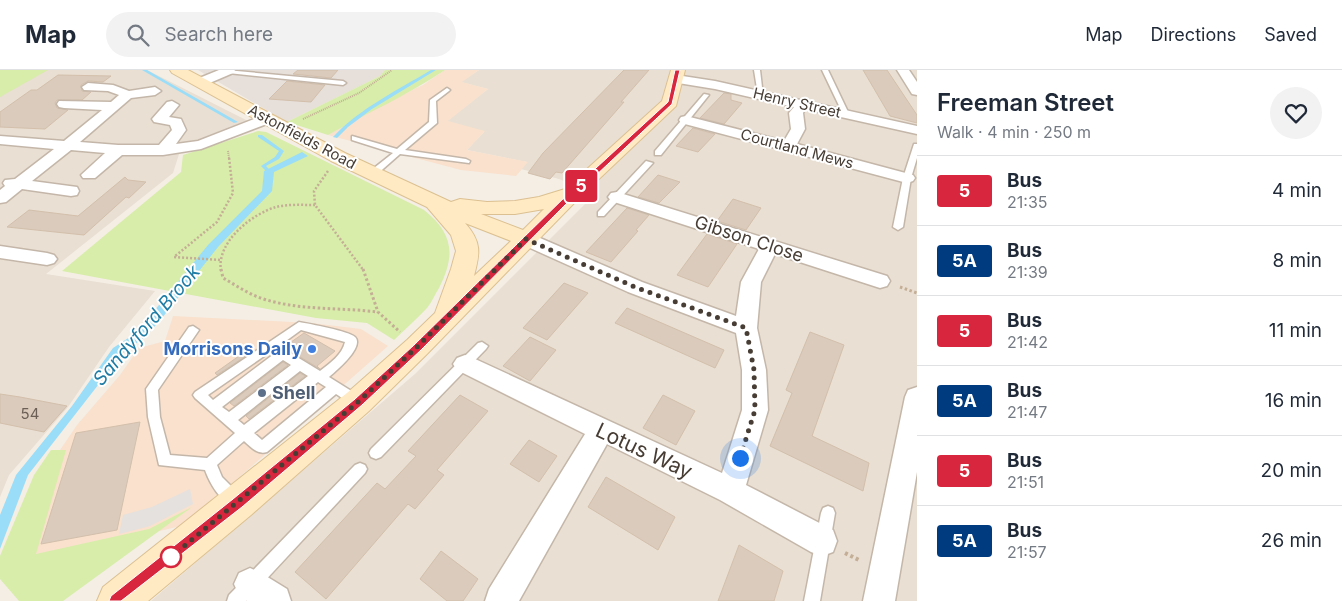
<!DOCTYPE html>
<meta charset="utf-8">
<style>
:root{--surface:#fff;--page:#f2f2f3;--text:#1f2937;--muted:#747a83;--line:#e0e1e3}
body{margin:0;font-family:Inter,sans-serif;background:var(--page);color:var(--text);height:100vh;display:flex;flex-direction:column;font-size:19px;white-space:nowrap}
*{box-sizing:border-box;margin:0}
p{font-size:16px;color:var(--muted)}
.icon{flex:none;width:28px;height:28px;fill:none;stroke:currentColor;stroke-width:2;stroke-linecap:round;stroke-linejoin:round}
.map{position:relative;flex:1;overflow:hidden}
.details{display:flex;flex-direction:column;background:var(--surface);width:425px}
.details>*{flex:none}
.badge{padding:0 10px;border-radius:4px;font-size:18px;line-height:32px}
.you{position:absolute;width:25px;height:25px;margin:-12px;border:4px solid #fff;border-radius:50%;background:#1a73e8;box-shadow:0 0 0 8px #1a73e833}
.map>.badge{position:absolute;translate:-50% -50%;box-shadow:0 0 0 2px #fff}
.round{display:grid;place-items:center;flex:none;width:52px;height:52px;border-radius:26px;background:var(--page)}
.overview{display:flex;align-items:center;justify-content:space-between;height:85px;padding:0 20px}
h1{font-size:24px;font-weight:600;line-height:38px}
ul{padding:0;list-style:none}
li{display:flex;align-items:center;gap:15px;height:70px;padding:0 20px;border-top:1px solid var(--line)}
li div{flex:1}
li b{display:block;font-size:19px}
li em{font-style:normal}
li .badge{min-width:55px;font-weight:700;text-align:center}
header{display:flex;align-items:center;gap:30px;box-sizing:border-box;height:70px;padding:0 25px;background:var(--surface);border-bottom:1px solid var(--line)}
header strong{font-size:24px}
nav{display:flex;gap:28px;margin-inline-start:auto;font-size:18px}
.search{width:350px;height:45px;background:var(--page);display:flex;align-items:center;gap:12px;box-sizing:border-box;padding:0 18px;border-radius:28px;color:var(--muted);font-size:19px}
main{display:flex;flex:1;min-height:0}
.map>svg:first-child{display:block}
.residential{fill:#e9dfd2}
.commercial{fill:#f9e1cd}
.industrial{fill:#e6dfda}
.green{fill:#d7eda9}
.parking{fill:#e4e1de}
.water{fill:#9addf8}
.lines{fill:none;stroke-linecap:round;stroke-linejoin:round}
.stream{fill:#9addf8;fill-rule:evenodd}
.building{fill:#dacbbc;stroke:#d3bfab}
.lane-casing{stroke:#c4b7a9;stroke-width:3}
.street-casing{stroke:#c4b7a9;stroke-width:3}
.secondary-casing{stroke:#dcc091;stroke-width:2}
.path-far3{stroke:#c4ae96;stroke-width:2;stroke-dasharray:1 1;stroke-linecap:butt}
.path-far2{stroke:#c4ae96;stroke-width:2.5;stroke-dasharray:2 2;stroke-linecap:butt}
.path-far1{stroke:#c4ae96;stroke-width:3;stroke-dasharray:2.5 2.5;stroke-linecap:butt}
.path{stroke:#c4ae96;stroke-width:4;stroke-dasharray:3 3;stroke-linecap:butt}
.lane{fill:#fff;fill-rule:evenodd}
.street{fill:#fff;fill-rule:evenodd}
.secondary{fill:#ffeac4;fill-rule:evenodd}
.line{fill:#d7263d;stroke:#fff}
.walk{stroke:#473d34;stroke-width:5;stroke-dasharray:0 9}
.shop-dot{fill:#3f7fe0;stroke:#fff;stroke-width:2}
.service-dot{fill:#5c6f8a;stroke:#fff;stroke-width:2}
.stop-dot{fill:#fff;stroke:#d7263d;stroke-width:2.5}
.labels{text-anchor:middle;stroke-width:4;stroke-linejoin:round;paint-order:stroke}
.far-street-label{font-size:15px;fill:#473d34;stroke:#fff}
.number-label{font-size:15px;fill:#6c6056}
.street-label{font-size:18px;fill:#473d34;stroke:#fff}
.shop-label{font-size:18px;font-weight:bold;fill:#366cbe;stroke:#fff;text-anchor:end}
.service-label{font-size:18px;font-weight:bold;fill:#4e5e75;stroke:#fff;text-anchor:start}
.water-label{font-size:19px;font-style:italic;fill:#1f7ca5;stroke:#fff}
.near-street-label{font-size:21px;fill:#473d34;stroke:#fff}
</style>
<header>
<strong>Map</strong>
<div class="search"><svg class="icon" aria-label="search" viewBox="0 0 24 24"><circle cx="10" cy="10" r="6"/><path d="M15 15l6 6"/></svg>Search here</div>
<nav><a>Map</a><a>Directions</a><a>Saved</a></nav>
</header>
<main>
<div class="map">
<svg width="917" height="531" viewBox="0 0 917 531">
<rect width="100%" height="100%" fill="#f4eee5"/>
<path class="residential" d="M0 0H147L248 51 180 81 173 103 46 204 155 221 109 277 68 337 9 405 0 427Z
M479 0H917V531H151L415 304 595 124 559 109 521 99 527 92 467 80 484 62 447 51 488 19 461 12Z"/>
<path class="commercial" d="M445 0H479L462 12 488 19 448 51 485 61 467 80 528 92 516 106 461 100 328 65 374 39 423 15Z
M173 246 311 253 361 259 388 276 185 455 28 492 60 380 77 355 120 305 139 278 165 271Z"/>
<path class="industrial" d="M198 0H385L380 6 287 52Z"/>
<path class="green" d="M0 0H48L0 27Z
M385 0H445C408 25 367 43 328 65L287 52 380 6Z
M258 61 266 62 424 140C453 163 456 185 439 218 435 224 432 232 427 238 417 249 405 259 394 270L367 253 316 248 62 201 181 102 183 85Z
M51 380H66L36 484 149 459 192 437 63 531H19L0 509V486L34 405Z"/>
<path class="parking" d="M190 419 193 434 150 456 119 464 123 445 152 437Z"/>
<path class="water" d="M302 82 308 86 274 102 272 121 218 177 162 248 146 266 123 283 28 405 0 479V445L16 405 72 336 113 278 136 263 208 175 262 121 264 101Z"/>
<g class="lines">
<path class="stream" d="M142 0H147L238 52 234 53Z
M431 0H436L372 39 348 57 337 68 333 67C360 38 398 20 431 0Z
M258 65H262L284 81 279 89 266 96 271 101 270 108 268 109 266 108V101L261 96 275 87 279 81 258 67Z"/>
</g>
<path class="building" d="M298 0H338L331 8 293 4Z
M624 0H649L621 32H624L562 103 556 102 550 109 528 103 543 83Z
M863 0H887L917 45V53L890 46Z
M58 5 111 6 103 12 88 11 81 15 82 21 91 22 82 30H57L55 33 57 38 68 40 45 59 0 57V42L31 20H37Z
M287 11 325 15 311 32 269 29Z
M724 23 731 24V30L742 33 724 54 700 48Z
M693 58 715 64 698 82 676 76Z
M658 105 680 112 659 133 638 127Z
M125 107 128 110 146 112 129 128 126 127 84 165 7 157 29 140 78 146Z
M733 129 761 138 746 160 717 151Z
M627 138 649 145 636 160 638 161 611 192 586 182Z
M707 164 737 174 708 217 677 205Z
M564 213 588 223 547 270 523 258Z
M627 238 724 280 715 298 615 253Z
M810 262 844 275 812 366 869 393 863 421 770 376 792 323 786 320Z
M304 263 335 281 317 296 320 299 284 277Z
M530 267 556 280 530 311 503 296Z
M246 281 249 284 217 305 215 303Z
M283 292 288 295 234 336 230 333Z
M300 303 305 306 249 349 246 346Z
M0 324 20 327 67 336 44 362 0 353Z
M460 325 488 341 437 400 444 405 415 439 408 434 326 529 295 502 377 413 385 419 416 386 408 381Z
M663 325 695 341 676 375 643 358Z
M140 352 117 460 41 474 76 363Z
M529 370 557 386 539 412 510 394Z
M606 407 675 447 658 480 588 437Z
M739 475 783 501 774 531H718Z
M441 481 478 509 463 531H447L420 509Z"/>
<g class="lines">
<g class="lane-casing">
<path id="lane" d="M226 0 343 11 346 13 343 15 228 3Z
M754 0H760L763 26 758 25Z
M822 0H828L849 44 848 45 843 44Z
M447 18 450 20 449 21 436 31 437 53 405 80 466 89 470 91 469 93 400 84 375 106H369V102L393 83 352 70V66L397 79 429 52 430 30Z
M704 24 709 25 661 85H655V81Z
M914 74H917V88L911 108 903 157 898 160 893 157 903 108Z
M646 91 653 93 604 146H598V142Z
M299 252C310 254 349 261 355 267 365 277 335 302 329 307L361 327 363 331 361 335C352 338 343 328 336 324L267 382C257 385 251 377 244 371L217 395 222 407 240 425 242 430 240 435 235 437C220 431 210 414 205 400L159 395 148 347 146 319 189 257 193 256 199 260 158 320 160 347 170 385 207 388 235 363 195 328 193 325 195 322ZM301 260 345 272C342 285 330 293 320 301L279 276ZM270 282 274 284 213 330 208 325ZM283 290 291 295 229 342 222 337ZM300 301 308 306 244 355 238 350ZM318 312 326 317 262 370 254 363Z
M482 272 488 276 486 279 381 387 376 389 371 387 369 383 371 379 478 273Z
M360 393 365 395 367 399 365 403 246 531H227L229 525 355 395Z
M828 436 833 438 835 443 820 531H804L821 443 823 438Z"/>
</g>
<g class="street-casing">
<path id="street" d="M219 0H235L233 3 205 15H197L195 12 197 9Z
M897 0H909L917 12V25L912 24Z
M676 5 715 11 917 56V64L805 39 803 43 805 59 797 74 913 105 915 108 913 111 907 113 681 53 679 50 681 47 686 46 784 71 791 59 789 43 794 37 715 19 672 12 670 9Z
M88 13 113 15 129 21 155 17 161 21 155 25 131 28 80 72 118 75H159L172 60 170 55 154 52 152 49 167 32 172 31 179 35 169 47 181 49 186 60 176 74 198 71 262 46 267 45 274 49 272 52 201 79 163 85H122L95 108H83L81 105 105 83 71 80 32 111 77 117 79 121 77 125 71 126 22 119 6 132 0 133V120L5 116 3 113 5 110 15 109 54 79 0 74V66L64 71 102 40 64 38 59 37 57 34 59 31 111 32 119 25 108 21 84 20 82 17Z
M617 122 887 206 890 211 887 216 880 218 775 184 761 212 757 258 766 300 768 340 746 415 833 460 837 471 833 482 822 486 811 482 720 430 607 374 519 531H485L489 519 585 364 457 300 453 294 457 288 465 285 473 288 722 403 742 340V300L736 263 628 222 519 173 517 169 519 165 526 163 533 165 642 212 736 246 741 212 759 179 611 131 608 127 611 123Z
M0 176 47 183 54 185 57 189 54 193 47 195 0 188Z
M917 317V402L895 531H863L905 327 908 320Z
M250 498 261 503 287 519 291 531H247L239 525 234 514 239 503Z"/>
</g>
<g class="secondary-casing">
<path id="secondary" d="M170 0H188L345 83 451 132 460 129 487 132 515 131 539 127 565 119 662 31 671 0H685L676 36 581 126 427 284 369 341 251 445 148 531H97L103 517 347 323 407 270 435 243 451 199 456 181 451 165 427 137 331 91 172 3ZM544 139 523 160 481 144H515ZM465 153 511 171 474 206C480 183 482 172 465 153Z"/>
</g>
<path class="path-far3" d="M303 49 359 23 392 0
M228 81 229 88"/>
<path class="path-far2" d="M328 101 314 121 315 135 364 201
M220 190 174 187 217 152 233 123 229 87
M221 201C216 172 252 144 276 137 288 134 302 135 315 135"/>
<path class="path-far1" d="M221 199 223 208C234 214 245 222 258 227 295 241 338 237 378 242
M363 199 378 242 400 262
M900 217 917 223"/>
<path class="path" d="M845 483 859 490"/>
<use href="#lane" class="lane"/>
<use href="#street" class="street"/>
<use href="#secondary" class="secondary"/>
</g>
<path class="line" d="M675 0H680L672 34 577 123 421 280 362 335 242 437 121 531H109L111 526 233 429 355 329 414 275 572 120 668 32Z"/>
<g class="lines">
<path class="walk" d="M171 487 358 332 417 277 526 169 635 217 746 258 754 300 755 340 740 388"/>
</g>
<circle class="shop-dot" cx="312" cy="279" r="5"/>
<circle class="service-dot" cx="262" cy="323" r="5"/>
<circle class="stop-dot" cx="171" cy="487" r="10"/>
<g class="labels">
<g class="far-street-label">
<text transform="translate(797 33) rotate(13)" y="5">Henry Street</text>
<text transform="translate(302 67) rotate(28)" y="5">Astonfields Road</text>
<text transform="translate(797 79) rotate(15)" y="5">Courtland Mews</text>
</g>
<g class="number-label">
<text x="30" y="349">54</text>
</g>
<g class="street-label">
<text transform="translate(749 169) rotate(18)" y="6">Gibson Close</text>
</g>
<g class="shop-label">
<text x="302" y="285">Morrisons Daily</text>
</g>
<g class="service-label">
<text x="272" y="329">Shell</text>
</g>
<g class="water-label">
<text transform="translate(146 255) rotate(-49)" y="7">Sandyford Brook</text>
</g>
<g class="near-street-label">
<text transform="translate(644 381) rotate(25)" y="7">Lotus Way</text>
</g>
</g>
</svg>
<div class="you" style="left:740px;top:388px"></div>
<b class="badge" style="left:581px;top:116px;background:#d7263d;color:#fff">5</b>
</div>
<section class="details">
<div class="overview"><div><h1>Freeman Street</h1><p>Walk · 4 min · 250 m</p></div><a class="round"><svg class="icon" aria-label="heart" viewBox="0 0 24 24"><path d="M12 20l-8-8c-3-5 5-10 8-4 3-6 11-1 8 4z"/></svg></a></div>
<ul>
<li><span class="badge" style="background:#d7263d;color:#fff">5</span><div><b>Bus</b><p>21:35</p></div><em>4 min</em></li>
<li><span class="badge" style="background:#003b80;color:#fff">5A</span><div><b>Bus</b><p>21:39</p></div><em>8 min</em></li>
<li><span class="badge" style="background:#d7263d;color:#fff">5</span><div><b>Bus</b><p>21:42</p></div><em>11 min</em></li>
<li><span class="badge" style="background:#003b80;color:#fff">5A</span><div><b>Bus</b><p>21:47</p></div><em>16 min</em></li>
<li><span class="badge" style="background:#d7263d;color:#fff">5</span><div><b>Bus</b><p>21:51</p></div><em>20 min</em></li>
<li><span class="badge" style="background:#003b80;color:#fff">5A</span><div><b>Bus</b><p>21:57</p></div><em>26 min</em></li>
</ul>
</section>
</main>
